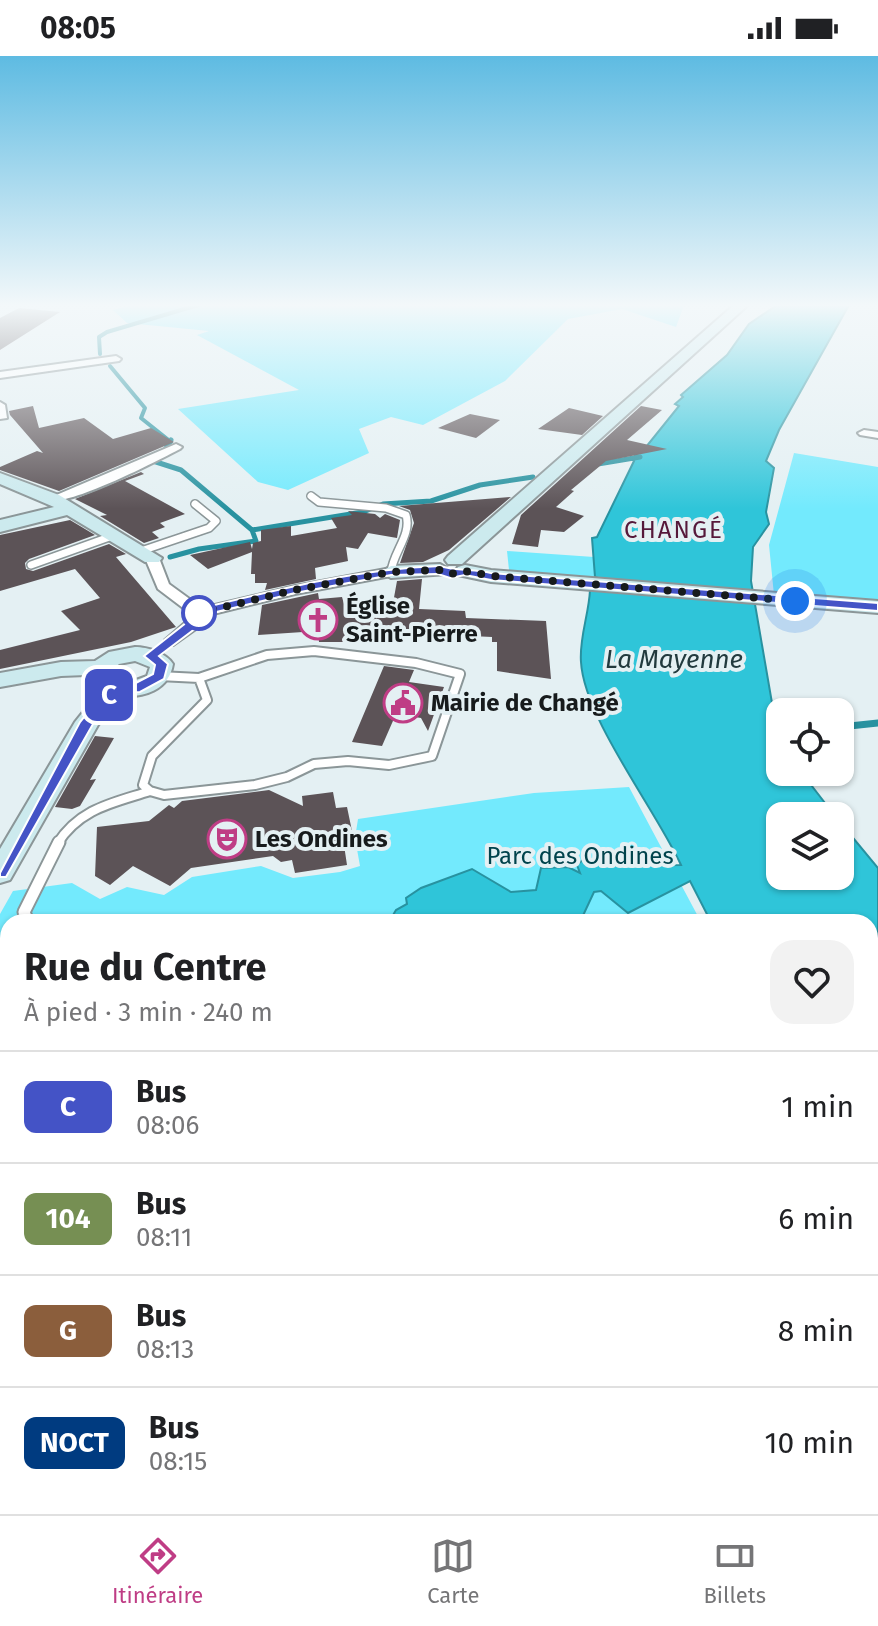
<!DOCTYPE html>
<html lang="fr">
<meta charset="utf-8">
<style>
:root{--surface:#fff;--page:#f2f2f2;--text:#202124;--muted:#757577;--line:#e0e0e0;--accent:#bf3d85}
body{margin:0;font-family:"Fira Sans",sans-serif;background:var(--page);color:var(--text);height:100vh;display:flex;flex-direction:column;font-size:30px;white-space:nowrap}
*{box-sizing:border-box;margin:0}
p{font-size:26px;color:var(--muted)}
.icon{flex:none;width:44px;height:44px;fill:none;stroke:currentColor;stroke-width:2;stroke-linecap:round;stroke-linejoin:round}
.map{position:relative;flex:1;overflow:hidden}
.panel{position:absolute;left:0px;top:858px;width:878px;height:600px;display:flex;flex-direction:column;background:var(--surface);border-radius:24px 24px 0 0;box-shadow:0 2px 6px #0004}
.panel>*{flex:none}
.badge{padding:0 16px;border-radius:12px;font-size:28px;line-height:52px}
.controls{position:absolute;left:766px;top:642px;display:grid;gap:16px}
.controls a{display:grid;place-items:center;width:88px;height:88px;border-radius:16px;background:var(--surface);box-shadow:0 2px 6px #0004;font-size:40px}
.you{position:absolute;width:40px;height:40px;margin:-20px;border:6px solid #fff;border-radius:50%;background:#1a73e8;box-shadow:0 0 0 12px #1a73e833}
.map>.badge{position:absolute;translate:-50% -50%;box-shadow:0 0 0 4px #fff}
.round{display:grid;place-items:center;flex:none;width:84px;height:84px;border-radius:24px;background:var(--page)}
.headline{display:flex;align-items:center;justify-content:space-between;height:136px;padding:0 24px}
h1{font-size:38px;font-weight:700;line-height:60px}
ul{padding:0;list-style:none}
li{display:flex;align-items:center;gap:24px;height:112px;padding:0 24px;border-top:2px solid var(--line)}
li div{flex:1}
li b{display:block;font-size:30px}
li em{font-style:normal}
li .badge{min-width:88px;font-weight:700;text-align:center}
.status{display:flex;justify-content:space-between;align-items:center;height:56px;padding:0 40px;background:var(--surface);direction:ltr}
.status svg{height:22px;fill:currentColor}
.tabs{display:flex;justify-content:space-around;align-items:center;height:112px;border-top:2px solid var(--line);background:var(--surface);font-size:22px;color:var(--muted)}
.tabs a{display:grid;justify-items:center;gap:4px}
.tabs .active{color:var(--accent)}
.map>svg:first-child{display:block}
.green{fill:#73eafd}
.water{fill:#2fc5d9;stroke:#2892a0;stroke-width:2}
.lines{fill:none;stroke-linecap:round;stroke-linejoin:round}
.stream-far2{stroke:#2892a0;stroke-width:4}
.stream-far1{stroke:#2892a0;stroke-width:5}
.stream{stroke:#2892a0;stroke-width:7}
.building{fill:#5c5357}
.lane-far3-casing{stroke:#8b9698;stroke-width:10}
.lane-far2-casing{stroke:#8b9698;stroke-width:12}
.lane-far1-casing{stroke:#8b9698;stroke-width:15}
.lane-casing{stroke:#8b9698;stroke-width:18}
.street-casing{stroke:#8b9698;stroke-width:4}
.secondary-casing{stroke:#8b9698;stroke-width:4}
.lane-far3{stroke:#fff;stroke-width:7}
.lane-far2{stroke:#fff;stroke-width:8}
.lane-far1{stroke:#fff;stroke-width:11}
.lane{stroke:#fff;stroke-width:14}
.street{fill:#fff;fill-rule:evenodd}
.secondary{fill:#cceaee;fill-rule:evenodd}
.line{fill:#4453c6;stroke:#fff;stroke-width:2}
.walk{stroke:#171b1c;stroke-width:8;stroke-dasharray:0 14.4}
.stop-dot{fill:#fff;stroke:#4453c6;stroke-width:4}
.labels{text-anchor:middle;stroke-width:8;stroke-linejoin:round;paint-order:stroke}
.far-quarter-label{font-size:24px;letter-spacing:2px;fill:#56183a;stroke:#e4f0f3}
.poi-label{font-size:24px;font-weight:bold;fill:#171b1c;stroke:#e4f0f3;text-anchor:start}
.park-label{font-size:24px;fill:#00434c;stroke:#e4f0f3}
.water-label{font-size:26px;font-style:italic;fill:#223a3e;stroke:#e4f0f3}
</style>
<div class="status"><b>08:05</b><svg viewBox="0 0 49 12"><path d="M0 12V9h3v3zM5 12V6h3v6zM10 12V3h3v9zM15 12V0h3v12zM26 1h20v11H26zM47 4h2v5h-2z"/></svg></div>
<div class="map">
<svg width="878" height="1458" viewBox="0 0 878 1458">
<rect width="100%" height="100%" fill="#e4f0f3"/>
<path class="green" d="M130 249H684L676 271 622 253 568 263 505 325 423 369 391 361 359 373 369 397 288 434 258 426 178 353 299 334 197 279 209 275 127 267 113 254Z
M794 397 878 411V548L774 539 769 489Z
M507 495 594 501 595 521 509 514Z
M629 731 701 866H8V1438L0 1422V858L13 835 72 827 100 843 127 831 164 839 192 821 261 810 293 822 340 816 360 810 355 782 358 763 534 737Z
M870 1175 878 1189V1458H18L14 1450H870Z"/>
<path class="water" d="M777 249H849L779 374 766 405 774 412 766 456 769 468 753 491 751 525 772 647 780 672V716H801L835 760H780V820H840V766L878 812V1185L870 1168V866H711L690 825 628 857 601 835 594 836 580 866H389L396 854 407 848 406 842 421 832 472 813 511 836 536 834 541 812 568 811 580 817 577 809 586 801 604 810 681 809C656 754 584 662 581 606 579 582 589 558 590 534H596L598 522 595 521 592 482 597 481 634 405 631 403 646 391 679 350 675 348 683 341 681 339 727 299 749 268Z"/>
<g class="lines">
<path class="stream-far2" d="M100 298 99 281 107 276 198 249
M110 310 145 352 141 362 171 386"/>
<path class="stream-far1" d="M165 394 171 384
M153 405 181 414 252 474
M598 408 640 401
M170 501 199 493 256 485 252 474 363 456 383 448 431 445 480 429 533 421"/>
<path class="stream" d="M840 671 878 667"/>
</g>
<path class="building" d="M19 252 60 256 0 294V262Z
M33 350 39 372 84 362 113 383 151 372 174 386 59 435 0 414V411L37 395 43 397 10 359 9 355Z
M641 350 662 354 627 384 667 393 606 405 571 434 574 435 556 451 584 460 564 476 541 474 538 491 512 488 521 459Z
M569 352 603 360 582 379 538 373Z
M470 358 500 364 476 382 438 372Z
M141 416 144 418 125 425 185 458 160 467 165 471 152 476 159 482 144 487 100 460 107 459 75 443Z
M511 441 449 494 423 506 400 507 414 467 410 454 399 450Z
M348 455 375 458 380 462 385 458 400 464 397 482 368 477 358 493 346 491 348 505 315 512 316 523 265 534 267 527H255V518H251L252 496 208 513 190 499 250 486 252 493 253 487 261 485V474L291 470V480L337 472 331 462 352 459Z
M70 464 95 479 29 503 25 507 26 513 33 515 109 488 126 498 116 501 176 571 131 586 0 613V594L80 574 61 555 100 542 75 513 0 535V479Z
M422 523 419 553 465 555 466 562 546 565 551 623 497 615V586H492V581L368 575 369 580 348 582 350 586H319L318 575 258 579 262 549 318 537 319 543 342 541 344 548 388 555 389 547H393L397 525Z
M384 610 414 614 409 626 444 631 428 675 421 662 396 658 382 690 352 686Z
M95 680 114 682 90 724 96 723 80 750 72 753 55 751Z
M269 734 303 750 302 740 333 736 336 752 347 751 352 775 342 776 347 809 295 817 292 804 281 806 273 800 191 812 170 830 133 810 110 829 95 820 97 771 149 765 169 749 174 752 182 745Z"/>
<g class="lines">
<g class="lane-far3-casing">
<path id="lane-far3" d="M311 440 319 446 386 452 406 459C412 479 393 496 391 516
M141 495 209 472 216 465 195 448
M31 509 115 479"/>
</g>
<g class="lane-far2-casing">
<path id="lane-far2" d="M314 595 416 607 460 618 432 700 389 709 348 705 314 708 287 721 255 729 164 739 150 735 143 729 152 700 207 644 199 622 267 599Z
M159 620 199 622
M57 788C80 752 113 747 150 735"/>
</g>
<g class="lane-far1-casing">
<path id="lane-far1" d="M28 866 24 856 59 786"/>
</g>
<g class="lane-casing">
<path id="lane" d="M0 1170 8 1115"/>
</g>
<g class="street-casing">
<path id="street" d="M116 300 121 303 119 305 0 322V316Z
M0 346 5 349 7 362 0 363Z
M864 374 878 376V382L860 379 858 377Z
M176 388 182 391 180 393C159 404 63 454 47 443Z
M152 498 159 502 169 528 202 552 295 530 391 512 398 516 391 520 295 538 205 560 197 572 173 589 165 584 186 566 191 558 158 533 145 502Z"/>
</g>
<g class="secondary-casing">
<path id="secondary" d="M734 249H748L462 508H448L445 504 448 500Z
M0 417 59 439 162 502 159 506H145L67 459 0 476V464L54 451 0 428Z
M440 508 450 514 447 518 391 522 381 516 391 510Z
M465 509 491 514 878 545V557L491 526 458 519 455 515 458 511Z
M135 591C148 591 166 597 173 608 169 634 144 642 120 640L98 669 10 824 0 827V793L75 666 99 636 92 632 86 619 61 620 0 631V617L61 606 95 605 109 596ZM135 605 150 611 147 620 128 627 110 623 109 617 119 608Z"/>
</g>
<use href="#lane-far3" class="lane-far3"/>
<use href="#lane-far2" class="lane-far2"/>
<use href="#lane-far1" class="lane-far1"/>
<use href="#lane" class="lane"/>
<use href="#street" class="street"/>
<use href="#secondary" class="secondary"/>
</g>
<linearGradient id="sky" x2="0" y2="1"><stop stop-color="#5ebbe2"/><stop offset="0.55" stop-color="#f3f8fa"/><stop offset="1" stop-color="#f3f8fa" stop-opacity="0"/></linearGradient>
<rect width="878" height="453" fill="url(#sky)"/>
<path class="line" d="M440 510C456 515 474 513 491 517L878 547V555L491 524 465 519 450 522 438 518 391 519 295 537 204 559 196 572 159 600 168 608 164 623 140 636 118 638 93 668 6 821H0V817L80 666 109 630 132 629 153 618 155 609 144 600 187 566 194 554C275 534 356 513 440 510Z"/>
<g class="lines">
<path class="walk" d="M199 557 295 534 391 516 440 514 450 518 465 515 491 520 795 545"/>
</g>
<defs>
<g id="church-ring" transform="scale(2)"><circle r="9.5" fill="#e4f0f3" stroke="#bf3d85" stroke-width="1.5"/><path d="M-1.2-6h2.4v3.5h3.3v2.4h-3.3V6h-2.4V-.1h-3.3v-2.4h3.3Z" fill="#bf3d85"/></g>
<g id="civic-ring" transform="scale(2)"><circle r="9.5" fill="#e4f0f3" stroke="#bf3d85" stroke-width="1.5"/><path d="M-.6-6.5H3V-4.5H.6V-3L4-1V1h2V6H-6V1h2V-1L-.6-3ZM-1.2 2.5V6h2.4V2.5Z" fill="#bf3d85"/></g>
<g id="theatre-ring" transform="scale(2)"><circle r="9.5" fill="#e4f0f3" stroke="#bf3d85" stroke-width="1.5"/><path d="M-5-5.5Q0-4 5-5.5V0Q5 5 0 6Q-5 5-5 0ZM-3.3-2.5H-1v1.5H-3.3ZM1-2.5H3.3v1.5H1ZM-2.8 1Q0 5.5 2.8 1Z" fill="#bf3d85"/></g>
</defs>
<g fill-rule="evenodd">
<use href="#church-ring" x="318" y="564"/>
<use href="#civic-ring" x="403" y="647"/>
<use href="#theatre-ring" x="227" y="783"/>
</g>
<circle class="stop-dot" cx="199" cy="557" r="16"/>
<g class="labels">
<g class="far-quarter-label">
<text x="674" y="482">CHANGÉ</text>
</g>
<g class="poi-label">
<text x="346" y="558">Église<tspan x="346" dy="28">Saint-Pierre</tspan></text>
<text x="431" y="655">Mairie de Changé</text>
<text x="255" y="791">Les Ondines</text>
</g>
<g class="park-label">
<text x="580" y="808">Parc des Ondines</text>
</g>
<g class="water-label">
<text x="674" y="612">La Mayenne</text>
</g>
</g>
</svg>
<div class="controls">
<a><svg class="icon" aria-label="locate" viewBox="0 0 24 24"><circle cx="12" cy="12" r="6"/><path d="M12 2v4M12 18v4M2 12h4M18 12h4"/></svg></a>
<a><svg class="icon" aria-label="layers" viewBox="0 0 24 24"><path d="M12 4l9 5-9 5-9-5zM3 14l9 5 9-5"/></svg></a>
</div>
<div class="you" style="left:795px;top:545px"></div>
<b class="badge" style="left:109px;top:639px;background:#4453c6;color:#fff">C</b>
<section class="panel">
<div class="headline"><div><h1>Rue du Centre</h1><p>À pied · 3 min · 240 m</p></div><a class="round"><svg class="icon" aria-label="heart" viewBox="0 0 24 24"><path d="M12 20l-8-8c-3-5 5-10 8-4 3-6 11-1 8 4z"/></svg></a></div>
<ul>
<li><span class="badge" style="background:#4453c6;color:#fff">C</span><div><b>Bus</b><p>08:06</p></div><em>1 min</em></li>
<li><span class="badge" style="background:#768f53;color:#fff">104</span><div><b>Bus</b><p>08:11</p></div><em>6 min</em></li>
<li><span class="badge" style="background:#8b5e3c;color:#fff">G</span><div><b>Bus</b><p>08:13</p></div><em>8 min</em></li>
<li><span class="badge" style="background:#003b80;color:#fff">NOCT</span><div><b>Bus</b><p>08:15</p></div><em>10 min</em></li>
</ul>
</section>
</div>
<nav class="tabs">
<a class="active"><svg class="icon" aria-label="directions" viewBox="0 0 24 24"><path d="M12 3l9 9-9 9-9-9zM9 14v-3h6M13 9l2 2-2 2"/></svg>Itinéraire</a>
<a><svg class="icon" aria-label="map" viewBox="0 0 24 24"><path d="M3 6l6-2 6 2 6-2v14l-6 2-6-2-6 2zM9 4v14M15 6v14"/></svg>Carte</a>
<a><svg class="icon" aria-label="tickets" viewBox="0 0 24 24"><path d="M3 7h18v10H3zM15 7v10"/></svg>Billets</a>
</nav>
